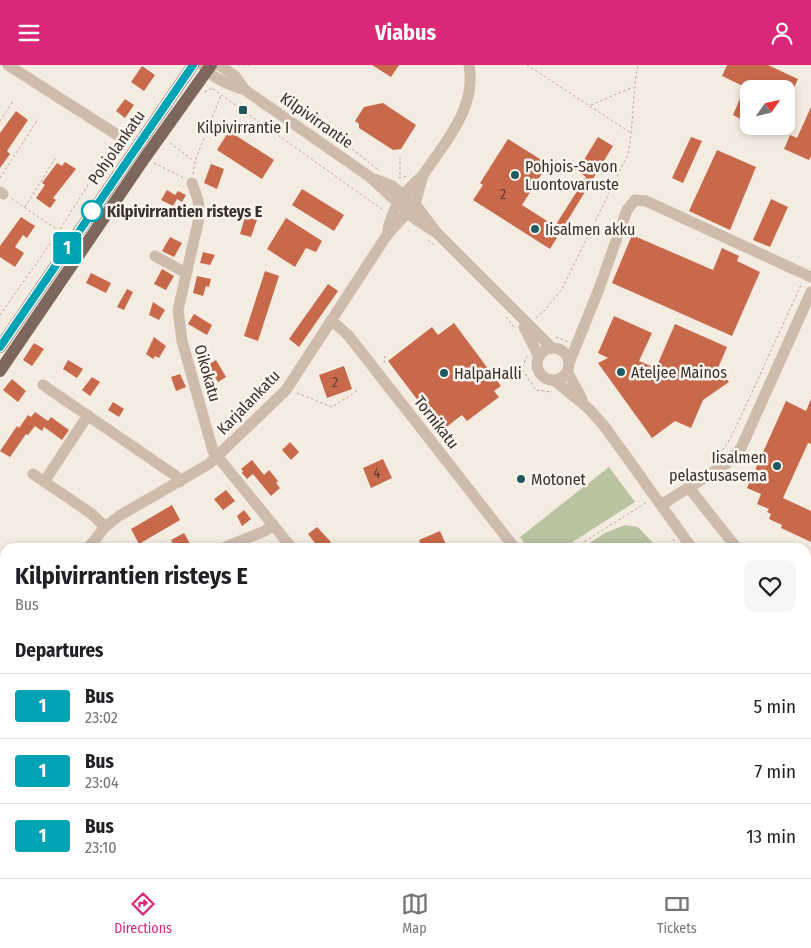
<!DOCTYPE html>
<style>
:root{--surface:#fff;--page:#f6f6f6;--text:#202124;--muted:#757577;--line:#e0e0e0;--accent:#db2777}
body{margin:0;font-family:"Fira Sans Condensed",sans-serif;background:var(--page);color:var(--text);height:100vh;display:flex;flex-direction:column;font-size:19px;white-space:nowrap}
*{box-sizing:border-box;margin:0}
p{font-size:16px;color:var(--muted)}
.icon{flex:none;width:28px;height:28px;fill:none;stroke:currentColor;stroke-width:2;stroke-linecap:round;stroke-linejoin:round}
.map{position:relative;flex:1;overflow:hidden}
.panel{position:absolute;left:0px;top:478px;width:811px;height:336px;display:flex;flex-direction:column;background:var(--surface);border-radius:15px 15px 0 0;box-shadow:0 2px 8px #0003}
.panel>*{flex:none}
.badge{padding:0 10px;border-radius:4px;font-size:18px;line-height:32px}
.needle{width:32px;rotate:56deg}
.buttons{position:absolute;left:740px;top:15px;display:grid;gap:10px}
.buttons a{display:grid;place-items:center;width:55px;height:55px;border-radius:10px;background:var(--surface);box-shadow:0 2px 8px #0003;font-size:25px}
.map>.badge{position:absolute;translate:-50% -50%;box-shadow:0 0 0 2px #fff}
h2{padding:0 15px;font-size:19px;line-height:45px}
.round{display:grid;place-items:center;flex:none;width:52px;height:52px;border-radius:10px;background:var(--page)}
.overview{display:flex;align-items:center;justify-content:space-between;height:85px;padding:0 15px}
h1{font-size:24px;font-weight:700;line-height:38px}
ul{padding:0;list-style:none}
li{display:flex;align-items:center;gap:15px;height:65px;padding:0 15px;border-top:1px solid var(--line)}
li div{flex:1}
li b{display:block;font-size:19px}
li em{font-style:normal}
li .badge{min-width:55px;font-weight:700;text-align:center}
header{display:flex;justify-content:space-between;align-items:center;height:65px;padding:0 15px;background:var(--accent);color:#fff;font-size:22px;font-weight:700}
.menu{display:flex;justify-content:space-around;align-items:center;height:70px;border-top:1px solid var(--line);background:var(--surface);font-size:14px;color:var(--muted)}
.menu a{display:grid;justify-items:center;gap:2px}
.menu .on{color:var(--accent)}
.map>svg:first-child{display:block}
.green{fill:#b8c4a0}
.building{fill:#c8694b}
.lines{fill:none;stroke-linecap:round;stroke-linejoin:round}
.path{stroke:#b9a596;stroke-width:1;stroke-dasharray:2.5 2.5;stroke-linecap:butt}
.minor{stroke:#cdbbac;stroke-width:11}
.major{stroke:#7d675c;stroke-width:12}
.rail-casing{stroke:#3b302b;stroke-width:4.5}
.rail{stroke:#fbf5ee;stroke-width:2.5;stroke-dasharray:8;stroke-linecap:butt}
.line-casing{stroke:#fff;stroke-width:11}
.line{stroke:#00a3b4;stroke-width:8}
.poi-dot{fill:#1f5a5e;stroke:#fbf5ee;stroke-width:2}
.stop-dot{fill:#fff;stroke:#00a3b4;stroke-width:2.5}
.labels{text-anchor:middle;stroke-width:5;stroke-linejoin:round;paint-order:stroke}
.number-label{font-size:14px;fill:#5e3e33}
.street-label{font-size:16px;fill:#3b302b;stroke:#fbf5ee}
.poi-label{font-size:16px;fill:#3b302b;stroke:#fbf5ee;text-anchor:start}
.stop-label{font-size:16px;font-weight:bold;fill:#3b302b;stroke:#fbf5ee;text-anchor:start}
</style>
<header><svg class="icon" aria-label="menu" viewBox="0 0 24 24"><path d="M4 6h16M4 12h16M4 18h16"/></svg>Viabus<svg class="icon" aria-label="person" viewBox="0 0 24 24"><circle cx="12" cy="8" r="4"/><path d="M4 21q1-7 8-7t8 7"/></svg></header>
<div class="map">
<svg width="811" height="813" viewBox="0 0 811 813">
<rect width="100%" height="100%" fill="#f4ebe1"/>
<path class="green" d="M609 402 635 437 565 482H527L520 472Z
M625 460 638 462 657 482H583L605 468Z
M5 584V644L0 640V587Z"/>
<path class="building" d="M372 0H399L391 12Z
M727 0H768L798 14 786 40V24H749V58L733 50 745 22 722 11Z
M142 1 155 10 144 26 131 17Z
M125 34 134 40 125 53 116 46Z
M383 38 416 60 401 84 393 85 359 63V59L355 56 364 42Z
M811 42V91L809 95 784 84 790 70 797 73Z
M16 46 28 55 7 86 10 89 0 103V68Z
M229 66 274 95 262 114 217 85Z
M598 72 613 81 550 184 473 135 483 120 480 118 508 74 548 99 522 140 555 161 586 112 577 106Z
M691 72 702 76 683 118 672 113Z
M717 85 756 102 730 165 689 146Z
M65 97 76 104 53 133 56 135 50 143 36 133 45 120 42 118 57 98 62 101Z
M211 99 224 104 217 124 204 118Z
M302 124 344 150 334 166 292 140Z
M167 125 175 130 178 126 186 130 182 137 177 134 173 141 161 135Z
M771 134 788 142 770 182 753 175Z
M21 152 35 161 27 173 23 170 15 182 24 188 15 202 0 192V181Z
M245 152 257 155 251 172 240 169Z
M286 153 322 176 316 187 306 183 295 202 267 184Z
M632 170 713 205 722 183 739 191 737 196 760 207 732 271 612 218Z
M170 172 182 178 174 192 162 186Z
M203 187 215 190 210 200 200 198Z
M162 204 174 211 166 225 154 219Z
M265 206 279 211 258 276 244 271Z
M91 208 111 218 106 228 86 218Z
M197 211 211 214 209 222 206 221 203 231 193 228Z
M328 219 338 226 299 282 289 274Z
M127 224 133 227 124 245 117 242Z
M153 237 165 245 159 255 149 250Z
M194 249 212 260 207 270 188 259Z
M614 251 652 268 639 296 656 303 675 259 727 282 718 303 729 317 703 335 691 363 675 356 652 373 598 298 608 293 598 288Z
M454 258 501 321 494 326 499 332 467 356 462 350 441 366 388 296 432 262 438 270Z
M154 272 166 281 159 293 155 291 153 294 146 289Z
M34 278 44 284 32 301 23 295Z
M68 295 83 304 77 313 63 304Z
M216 295 226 312 218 317 214 310 208 313 203 303Z
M344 301 352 324 327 333 319 310Z
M180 309 186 322 176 326 171 312Z
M92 312 100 317 90 331 82 325Z
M12 314 26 326 18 337 3 325Z
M811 334V379L808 378 783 433 811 446V477L781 463 782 460 769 454 771 449 767 447 769 444 757 439 761 429 747 423 786 336 806 346Z
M113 337 124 344 119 352 108 345Z
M35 347 48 356 51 352 69 365 62 375 44 362 42 366 35 361 28 370 26 369 10 392 0 386 17 361 19 363 28 350 31 352Z
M290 377 299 387 291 395 282 385Z
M383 394 392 413 371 423 363 403Z
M252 395 264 410 269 405 278 416 276 418 280 423 271 431 253 409 247 414 242 408 243 406 241 404Z
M226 425 235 436 223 445 214 434Z
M172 440 180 455 139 479 131 464Z
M244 445 251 454 242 461 237 451Z
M317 462 331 477 325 482H318L308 469Z
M440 466 447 482H422L419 475Z
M184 468 192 482H175L171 475Z"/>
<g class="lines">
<path class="path" d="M238 0H252
M527 0 631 68
M213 24 383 145
M205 27 212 23
M591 40 633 22
M0 56 13 36
M170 78 194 96
M352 84 380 106
M400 92V113
M154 98 184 113
M193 109 195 96 221 30
M0 113 38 54
M399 113 407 111
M12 134 58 165
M25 142 56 92
M428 175 434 180
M0 250 59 166 113 80
M506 252 514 262
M536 253 545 245 562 224 628 89C634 60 632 30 638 0
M556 272 568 277
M527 291 522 304 536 325 552 327
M384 298 385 291
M297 328 332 342 357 326
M716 393 727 379 736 362 802 218
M673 474 677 482
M576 482 647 437
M0 748 5 752
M0 801 5 805
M10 809 15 813
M102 809 104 813
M736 813 748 809"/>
<path class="minor" d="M8 0 119 71
M203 0C212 14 230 20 245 25L370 112 415 154 438 169
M219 0 235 11 245 25
M423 110C445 77 477 43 469 0
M374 114 392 121 415 139 438 169 552 283
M192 118 198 135 200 149 178 245 182 276 213 386 291 482
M0 127 3 129
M155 191 186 208
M331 255 348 270 514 482
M524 262 539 292
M537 299a16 16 0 1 1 32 0a16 16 0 1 1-32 0Z
M569 298 597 229 627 145 635 135 646 136 811 212
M567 306 582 334
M554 315 589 344 605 362 691 482
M43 320 176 411 180 417
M33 409 92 449 105 462
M44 417 88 350
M689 423 736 482
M661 440 726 399 741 383 811 227
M89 482 105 462 119 451 209 399 286 325 387 170 415 139 423 110C401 130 392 141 387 170
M225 482 265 466 273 459
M0 512 5 515
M806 531 811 533
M0 570 5 566
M806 642 811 648
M161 809 181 813
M549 809 553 813
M141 813V809
M441 813 445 809
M568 813 573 809"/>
<path class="major" d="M0 282 193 0
M0 306 144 94 211 0"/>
<g class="rail-casing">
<path id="rail" d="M806 672 811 667
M806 681 811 677
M661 813 666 809"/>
</g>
<use href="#rail" class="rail"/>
</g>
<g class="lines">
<g class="line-casing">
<path id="line" d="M0 282 193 0"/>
</g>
<use href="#line" class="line"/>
</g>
<g class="poi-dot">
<rect x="238" y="40" width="10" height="10" rx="2.5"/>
<circle cx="515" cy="110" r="5"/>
<circle cx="535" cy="164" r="5"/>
<circle cx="621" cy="307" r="5"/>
<circle cx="444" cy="308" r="5"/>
<circle cx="777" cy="401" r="5"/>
<circle cx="521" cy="414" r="5"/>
</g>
<circle class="stop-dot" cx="92" cy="146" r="10"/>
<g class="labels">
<g class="number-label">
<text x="503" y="134">2</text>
<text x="335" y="322">2</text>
<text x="377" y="413">4</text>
</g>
<g class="street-label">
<text transform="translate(317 55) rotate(35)" y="6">Kilpivirrantie</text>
<text transform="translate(116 82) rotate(-55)" y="6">Pohjolankatu</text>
<text transform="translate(208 308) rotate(74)" y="6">Oikokatu</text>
<text transform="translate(248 337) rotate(-46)" y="6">Karjalankatu</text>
<text transform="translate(437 357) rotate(52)" y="6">Tornikatu</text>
</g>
<g class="poi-label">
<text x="243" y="68" text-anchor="middle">Kilpivirrantie I</text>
<text x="525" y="107">Pohjois-Savon<tspan x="525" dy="18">Luontovaruste</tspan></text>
<text x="545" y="170">Iisalmen akku</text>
<text x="631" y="313">Ateljee Mainos</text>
<text x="454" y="314">HalpaHalli</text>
<text x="767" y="398" text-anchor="end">Iisalmen<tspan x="767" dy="18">pelastusasema</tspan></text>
<text x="531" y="420">Motonet</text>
</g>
<g class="stop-label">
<text x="107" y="152">Kilpivirrantien risteys E</text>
</g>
</g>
</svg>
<div class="buttons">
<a><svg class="needle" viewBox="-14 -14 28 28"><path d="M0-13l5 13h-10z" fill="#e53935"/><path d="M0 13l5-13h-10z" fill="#757577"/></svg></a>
</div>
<b class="badge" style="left:67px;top:183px;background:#00a3b4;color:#fff">1</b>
<section class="panel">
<div class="overview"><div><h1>Kilpivirrantien risteys E</h1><p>Bus</p></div><a class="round"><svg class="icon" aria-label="heart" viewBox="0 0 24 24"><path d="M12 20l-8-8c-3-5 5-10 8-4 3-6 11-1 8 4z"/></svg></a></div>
<h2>Departures</h2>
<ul>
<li><span class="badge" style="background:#00a3b4;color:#fff">1</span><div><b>Bus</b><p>23:02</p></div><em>5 min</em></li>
<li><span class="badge" style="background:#00a3b4;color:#fff">1</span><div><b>Bus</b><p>23:04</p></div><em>7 min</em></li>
<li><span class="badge" style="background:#00a3b4;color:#fff">1</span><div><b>Bus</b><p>23:10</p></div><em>13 min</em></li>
</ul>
</section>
</div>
<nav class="menu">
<a class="on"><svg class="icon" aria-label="directions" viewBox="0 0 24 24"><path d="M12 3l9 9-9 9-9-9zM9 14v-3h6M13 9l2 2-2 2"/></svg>Directions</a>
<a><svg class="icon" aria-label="map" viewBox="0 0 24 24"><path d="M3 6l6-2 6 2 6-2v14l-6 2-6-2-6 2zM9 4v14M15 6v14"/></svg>Map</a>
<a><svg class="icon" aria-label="tickets" viewBox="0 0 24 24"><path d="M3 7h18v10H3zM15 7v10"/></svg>Tickets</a>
</nav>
